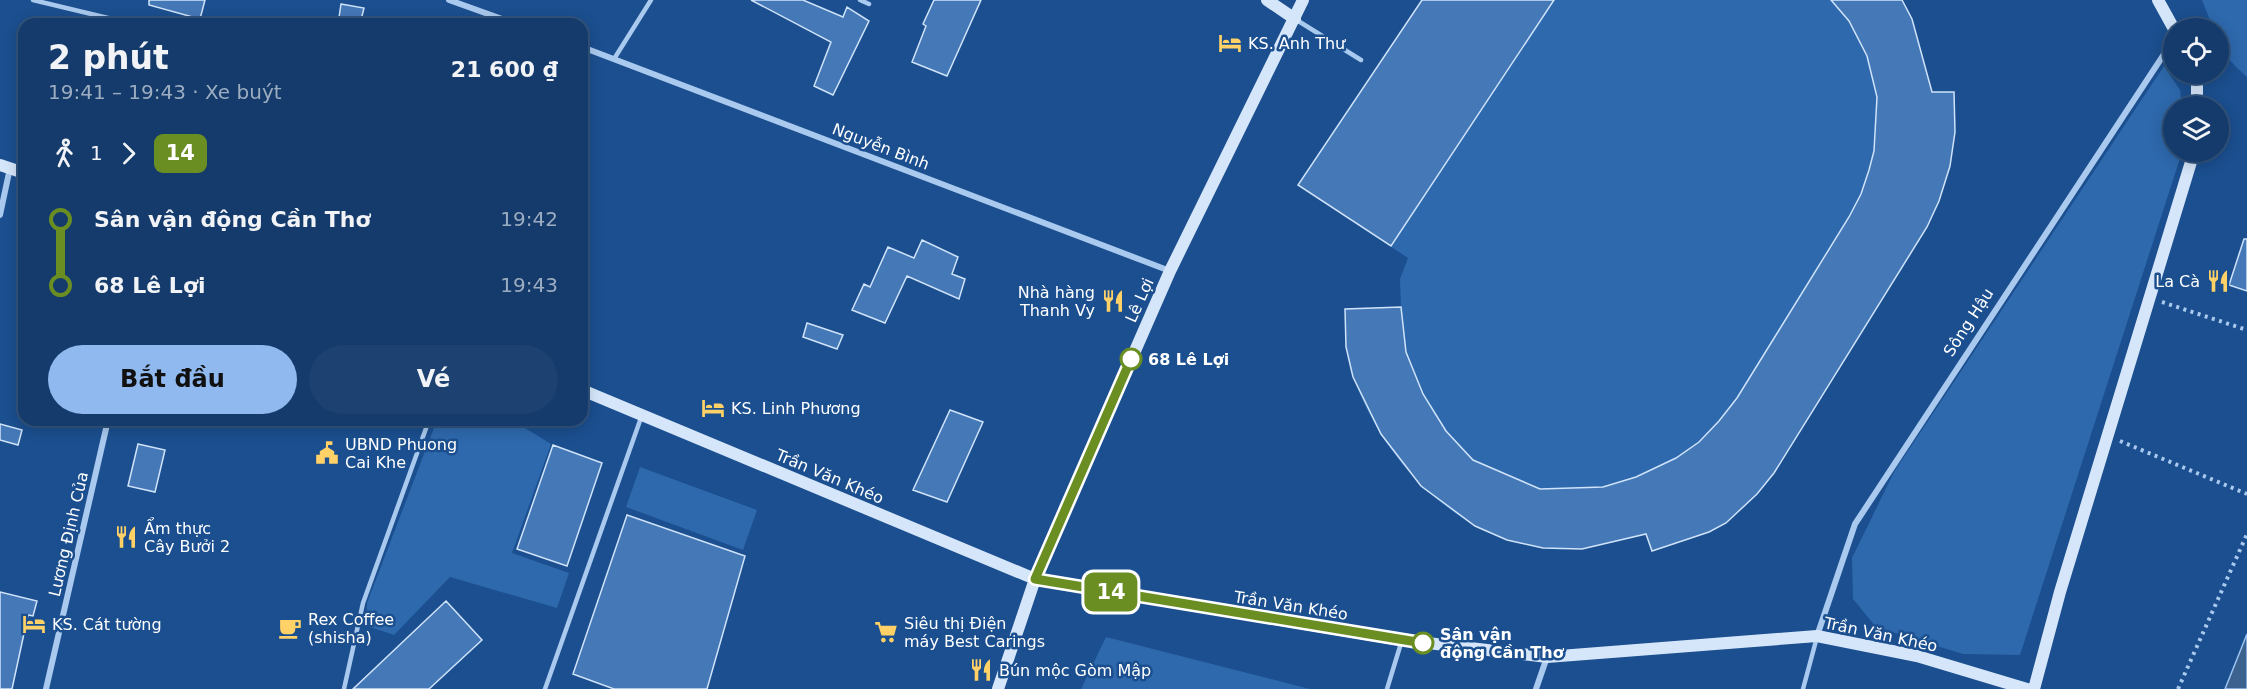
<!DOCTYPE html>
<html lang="vi">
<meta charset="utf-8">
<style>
:root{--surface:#143b6b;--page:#1d4271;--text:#f1f3f6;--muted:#9dadc1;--line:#33557e;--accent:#90b9f0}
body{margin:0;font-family:"DejaVu Sans",sans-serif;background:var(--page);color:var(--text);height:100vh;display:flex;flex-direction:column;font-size:22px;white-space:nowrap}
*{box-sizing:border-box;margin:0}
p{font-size:20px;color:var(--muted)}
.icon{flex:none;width:33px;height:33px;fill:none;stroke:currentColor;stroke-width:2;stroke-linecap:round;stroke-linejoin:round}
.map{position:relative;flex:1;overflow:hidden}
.details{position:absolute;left:18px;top:18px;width:570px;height:408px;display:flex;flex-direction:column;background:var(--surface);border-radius:18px;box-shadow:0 3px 15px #0003,0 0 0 2px var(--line)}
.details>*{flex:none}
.badge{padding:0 12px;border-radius:9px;font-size:21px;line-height:39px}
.controls{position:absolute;left:2163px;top:18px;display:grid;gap:12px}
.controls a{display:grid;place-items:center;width:66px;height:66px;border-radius:50%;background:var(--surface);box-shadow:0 3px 15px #0003,0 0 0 2px var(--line);font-size:30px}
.map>.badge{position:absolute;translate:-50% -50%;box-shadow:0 0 0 3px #fff}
.legs{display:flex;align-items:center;gap:9px;height:66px;padding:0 30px;font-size:20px}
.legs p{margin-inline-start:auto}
.headline{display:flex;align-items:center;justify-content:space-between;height:102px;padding:0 30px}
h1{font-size:33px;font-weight:700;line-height:45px}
.action{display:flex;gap:12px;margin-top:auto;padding:12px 30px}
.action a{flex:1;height:69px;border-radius:36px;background:var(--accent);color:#111;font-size:24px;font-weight:700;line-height:69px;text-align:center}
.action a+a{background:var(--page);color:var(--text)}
ul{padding:0 30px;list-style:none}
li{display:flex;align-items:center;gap:21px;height:66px;font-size:22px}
li i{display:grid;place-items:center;width:9px;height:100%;margin:0 8px;background:currentColor}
li i::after{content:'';width:15px;height:15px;margin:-8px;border:4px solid;border-radius:50%;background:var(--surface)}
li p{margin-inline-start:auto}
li:first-child i{background:linear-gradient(#0000 50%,currentColor 0)}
li:last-child i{background:linear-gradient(currentColor 50%,#0000 0)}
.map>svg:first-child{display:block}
.green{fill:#2e69ad}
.water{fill:#3c6290;stroke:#9cc4f0;stroke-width:1.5}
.building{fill:#4478b7;stroke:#cfe3fa;stroke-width:1.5}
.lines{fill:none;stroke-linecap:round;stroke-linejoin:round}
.path{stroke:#a9c9ee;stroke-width:4;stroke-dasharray:3 4.5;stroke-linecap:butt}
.lane{stroke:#a9c9ee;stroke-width:4.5}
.street{stroke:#a9c9ee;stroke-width:6}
.secondary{stroke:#d6e6fa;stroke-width:12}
.line-1-casing{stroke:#fff;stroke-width:14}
.line-1{stroke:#6b8e23;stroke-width:9}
.stop-1-dot{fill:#fff;stroke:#6b8e23;stroke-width:3}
.labels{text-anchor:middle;stroke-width:5;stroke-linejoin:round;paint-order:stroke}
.poi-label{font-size:16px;fill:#fff;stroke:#1b4f8f;text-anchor:start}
.street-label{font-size:16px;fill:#fff;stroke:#1b4f8f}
.stop-label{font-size:16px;font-weight:bold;fill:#fff;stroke:#1b4f8f;text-anchor:start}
</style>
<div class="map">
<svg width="2247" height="689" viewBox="0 0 2247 689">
<rect width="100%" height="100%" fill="#1b4f8f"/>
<path class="green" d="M1422 0H1902L1912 19 1932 92H1954C1956 141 1949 183 1927 227L1709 532 1652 551 1646 534C1612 542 1578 553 1543 548 1454 537 1381 458 1353 376 1345 355 1346 331 1345 309L1401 307 1400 279 1408 258 1298 185Z
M2202 0H2247V77C2231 62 2218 52 2218 28H2213Z
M2164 66 2180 90 2182 106H2174V152H2182L2020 655 1963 654 1876 627 1853 599 1852 558 1894 472Z
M437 420H512L551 444 512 553 569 573 557 608 450 577 394 635 367 626V603Z
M640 467 757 510 743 550 626 507Z
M1106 637 1310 689H1081Z"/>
<path class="water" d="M2247 634V689H2225Z"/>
<path class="building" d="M149 0H205L200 19 149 5Z
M751 0H803L843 17 847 7 869 21 833 95 814 86 831 42Z
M934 0H981L947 76 912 62 926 26 923 24Z
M1422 0H1554L1391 246 1298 185Z
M1831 0H1902L1912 19 1932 92H1954L1955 132 1950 166 1939 201 1927 227 1774 473 1757 494 1726 523 1709 532 1652 551 1646 534 1582 549 1543 548 1507 540 1475 526 1421 486 1381 434 1353 377 1346 347 1345 309 1401 307 1406 352 1423 394 1446 431 1473 460 1540 489 1603 487 1636 477 1676 458 1699 442 1719 421 1737 398 1849 217 1861 194 1869 170 1874 151 1877 97 1867 56 1849 21Z
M341 4 364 8 360 24H338Z
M2244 239H2247V291L2229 285Z
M922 240 958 257 952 274 965 279 959 299 907 276 885 323 852 310 864 284 870 287 888 247 914 258Z
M807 323 843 335 837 349 803 337Z
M950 410 983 422 947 502 913 490Z
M0 424 22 430 18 445 0 440Z
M138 444 165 450 155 492 128 486Z
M553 445 602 463 567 566 517 549Z
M627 515 745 556 707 689H614L573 674Z
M0 592 37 601 33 616 28 615 12 689H0Z
M446 601 482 640 429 689H353Z"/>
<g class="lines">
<path class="path" d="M2162 302 2247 330
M2120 441 2247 494
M2178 689 2247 534"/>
<path class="lane" d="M33 0 133 24
M860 0 869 4
M1295 19 1361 60
M614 59 651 0
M344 689 363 603 429 420
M545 689 642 415
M1387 689 1402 640
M1803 689 1817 637"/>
<path class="street" d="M449 0 516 24
M582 47 1170 271
M0 215 10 168
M1817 636 1855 524 2174 39
M46 689 108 420
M1536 689 1547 657"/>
<path class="secondary" d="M1267 0 1295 19
M2158 0 2174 29
M2194 74 2197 80V106
M0 165 24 173
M582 390 1035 579 1402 640 1547 657 1817 636 1917 656 2027 689
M998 689 1035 579 1170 271 1303 0
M2034 689 2060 592 2194 152"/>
</g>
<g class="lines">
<g class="line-1-casing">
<path id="line-1" d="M1131 359 1035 579 1423 643"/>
</g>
<use href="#line-1" class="line-1"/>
</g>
<defs>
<g id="hotel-bare" transform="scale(1.8)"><path d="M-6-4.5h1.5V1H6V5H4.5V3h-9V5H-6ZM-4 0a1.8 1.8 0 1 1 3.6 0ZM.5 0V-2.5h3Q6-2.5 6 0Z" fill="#ffd166" stroke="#1b4f8f" stroke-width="2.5" paint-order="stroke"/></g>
<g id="restaurant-bare" transform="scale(1.8)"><path d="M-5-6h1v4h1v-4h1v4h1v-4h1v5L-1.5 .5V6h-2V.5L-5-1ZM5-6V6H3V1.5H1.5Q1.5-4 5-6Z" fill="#ffd166" stroke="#1b4f8f" stroke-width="2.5" paint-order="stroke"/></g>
<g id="civic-bare" transform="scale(1.8)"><path d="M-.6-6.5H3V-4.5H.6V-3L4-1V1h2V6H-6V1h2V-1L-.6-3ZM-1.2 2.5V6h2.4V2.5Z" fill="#ffd166" stroke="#1b4f8f" stroke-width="2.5" paint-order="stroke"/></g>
<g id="cafe-bare" transform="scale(1.8)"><path d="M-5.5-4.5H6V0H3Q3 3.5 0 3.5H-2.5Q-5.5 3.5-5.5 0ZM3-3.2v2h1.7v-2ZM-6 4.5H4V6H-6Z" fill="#ffd166" stroke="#1b4f8f" stroke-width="2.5" paint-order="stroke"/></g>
<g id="supermarket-bare" transform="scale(1.8)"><path d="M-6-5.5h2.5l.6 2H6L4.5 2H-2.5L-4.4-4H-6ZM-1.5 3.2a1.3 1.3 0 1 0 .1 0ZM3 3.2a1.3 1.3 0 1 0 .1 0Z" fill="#ffd166" stroke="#1b4f8f" stroke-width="2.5" paint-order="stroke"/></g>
</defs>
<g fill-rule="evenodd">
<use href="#hotel-bare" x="1230" y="43"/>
<use href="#restaurant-bare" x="2218" y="281"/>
<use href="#restaurant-bare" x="1113" y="301"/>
<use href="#hotel-bare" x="713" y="408"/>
<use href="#civic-bare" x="327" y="453"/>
<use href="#restaurant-bare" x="126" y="537"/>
<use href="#hotel-bare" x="34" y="624"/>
<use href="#cafe-bare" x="290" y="628"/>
<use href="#supermarket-bare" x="886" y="632"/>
<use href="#restaurant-bare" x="981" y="670"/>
</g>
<g class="stop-1-dot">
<circle cx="1131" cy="359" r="10"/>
<circle cx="1423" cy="643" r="10"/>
</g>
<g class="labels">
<g class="poi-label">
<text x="1248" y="49">KS. Anh Thư</text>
<text x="2200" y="287" text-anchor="end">La Cà</text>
<text x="1095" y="298" text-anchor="end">Nhà hàng<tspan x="1095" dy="18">Thanh Vy</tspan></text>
<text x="731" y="414">KS. Linh Phương</text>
<text x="345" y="450">UBND Phuong<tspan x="345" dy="18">Cai Khe</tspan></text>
<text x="144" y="534">Ẩm thực<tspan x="144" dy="18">Cây Bưởi 2</tspan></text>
<text x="308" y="625">Rex Coffee<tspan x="308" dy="18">(shisha)</tspan></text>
<text x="904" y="629">Siêu thị Điện<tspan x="904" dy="18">máy Best Carings</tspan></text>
<text x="52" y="630">KS. Cát tường</text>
<text x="999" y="676">Bún mộc Gòm Mập</text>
</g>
<g class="street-label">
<text transform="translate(881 146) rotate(21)" y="6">Nguyễn Bình</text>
<text transform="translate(1139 300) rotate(-66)" y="6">Lê Lợi</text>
<text transform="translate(1968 322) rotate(-57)" y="6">Sông Hậu</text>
<text transform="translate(830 476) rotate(23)" y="6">Trần Văn Khéo</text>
<text transform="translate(68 534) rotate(-77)" y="6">Lương Định Của</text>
<text transform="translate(1291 605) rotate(9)" y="6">Trần Văn Khéo</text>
<text transform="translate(1881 634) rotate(12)" y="6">Trần Văn Khéo</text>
</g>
<g class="stop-label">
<text x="1148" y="365">68 Lê Lợi</text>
<text x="1440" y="640">Sân vận<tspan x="1440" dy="18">động Cần Thơ</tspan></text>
</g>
</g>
</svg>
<div class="controls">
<a><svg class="icon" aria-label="locate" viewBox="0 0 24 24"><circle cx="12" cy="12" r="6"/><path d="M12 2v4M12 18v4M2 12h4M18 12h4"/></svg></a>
<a><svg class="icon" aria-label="layers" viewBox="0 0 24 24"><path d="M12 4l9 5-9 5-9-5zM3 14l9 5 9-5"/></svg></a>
</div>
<b class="badge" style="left:1111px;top:592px;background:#6b8e23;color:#fff">14</b>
<section class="details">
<div class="headline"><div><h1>2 phút</h1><p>19:41 – 19:43 · Xe buýt</p></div><b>21 600 ₫</b></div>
<div class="legs"><svg class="icon" aria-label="walk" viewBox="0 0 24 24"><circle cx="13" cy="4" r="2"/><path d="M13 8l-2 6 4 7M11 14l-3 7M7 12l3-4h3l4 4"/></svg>1<svg class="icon" aria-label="forward" viewBox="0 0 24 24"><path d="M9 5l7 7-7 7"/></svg><b class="badge" style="background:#6b8e23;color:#fff">14</b></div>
<ul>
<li><i style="color:#6b8e23"></i><b>Sân vận động Cần Thơ</b><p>19:42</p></li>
<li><i style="color:#6b8e23"></i><b>68 Lê Lợi</b><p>19:43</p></li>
</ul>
<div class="action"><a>Bắt đầu</a><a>Vé</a></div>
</section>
</div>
